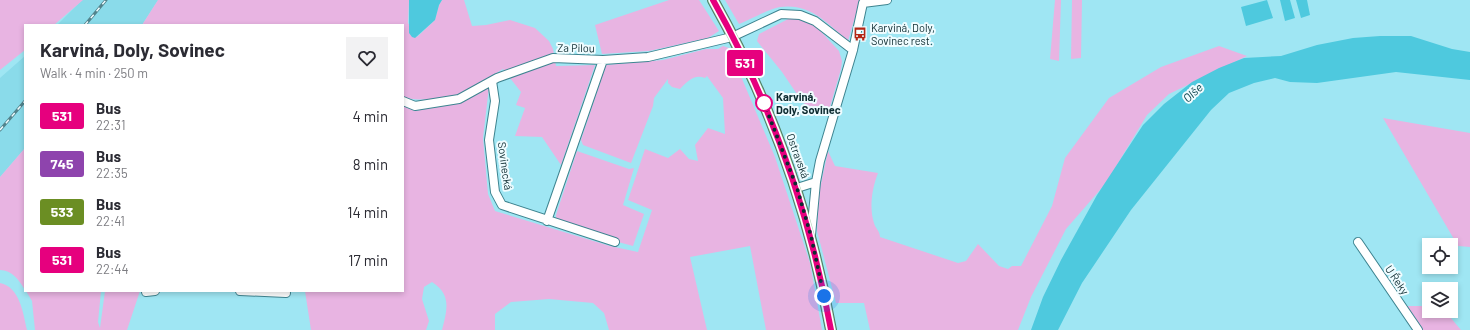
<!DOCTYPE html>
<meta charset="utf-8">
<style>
:root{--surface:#fff;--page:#f2f2f3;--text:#2b2b33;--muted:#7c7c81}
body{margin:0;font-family:Barlow,sans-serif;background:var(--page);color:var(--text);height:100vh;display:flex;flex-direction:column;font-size:15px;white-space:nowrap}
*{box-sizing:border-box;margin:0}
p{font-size:13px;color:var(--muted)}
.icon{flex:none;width:22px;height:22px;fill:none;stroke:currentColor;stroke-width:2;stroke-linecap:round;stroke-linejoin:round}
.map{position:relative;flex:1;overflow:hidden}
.panel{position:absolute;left:24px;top:24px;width:380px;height:268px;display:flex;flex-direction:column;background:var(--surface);border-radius:0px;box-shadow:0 2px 6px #0003}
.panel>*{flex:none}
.badge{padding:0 8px;border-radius:3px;font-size:14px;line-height:26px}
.controls{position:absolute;left:1422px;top:238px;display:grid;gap:8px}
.controls a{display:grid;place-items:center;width:36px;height:36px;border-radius:0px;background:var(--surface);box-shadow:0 2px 6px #0003;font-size:20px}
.you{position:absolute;width:20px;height:20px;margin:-10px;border:3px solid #fff;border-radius:50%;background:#1a73e8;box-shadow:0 0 0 6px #1a73e833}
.map>.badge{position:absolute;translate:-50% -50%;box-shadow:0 0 0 2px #fff}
.round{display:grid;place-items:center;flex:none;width:42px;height:42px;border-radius:0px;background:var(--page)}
.summary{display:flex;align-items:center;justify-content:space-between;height:68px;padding:0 16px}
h1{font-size:19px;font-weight:700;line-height:30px}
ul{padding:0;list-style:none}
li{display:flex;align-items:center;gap:12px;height:48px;padding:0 16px}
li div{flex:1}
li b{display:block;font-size:15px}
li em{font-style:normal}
li .badge{min-width:44px;font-weight:700;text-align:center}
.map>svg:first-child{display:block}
.built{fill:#8adbea}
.green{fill:#e8b4e2}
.water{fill:#4ec9de}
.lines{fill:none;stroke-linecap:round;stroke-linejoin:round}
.minor-casing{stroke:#3e8490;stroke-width:10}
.major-casing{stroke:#4c7f62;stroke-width:12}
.minor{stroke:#fff;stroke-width:8}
.major{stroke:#a9ceb1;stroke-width:10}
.rail-casing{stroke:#52838c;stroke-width:3}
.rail{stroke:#effcff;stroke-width:1.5;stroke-dasharray:4.5;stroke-linecap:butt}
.line-casing{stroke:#fff;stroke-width:9}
.line{stroke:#e6007e;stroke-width:6}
.walk{stroke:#0c2a2f;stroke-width:4;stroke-dasharray:0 7.2}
.stop-dot{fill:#fff;stroke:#e6007e;stroke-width:2}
.labels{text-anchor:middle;stroke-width:4;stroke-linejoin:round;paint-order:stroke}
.poi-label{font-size:11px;fill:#0c2a2f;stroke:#effcff;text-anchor:start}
.street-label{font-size:11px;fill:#0c2a2f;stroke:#effcff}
.stop-label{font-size:11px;font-weight:bold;fill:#0c2a2f;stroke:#effcff;text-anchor:start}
.water-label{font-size:12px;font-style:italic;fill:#0c444d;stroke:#effcff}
</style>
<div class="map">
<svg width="1470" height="330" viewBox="0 0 1470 330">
<rect width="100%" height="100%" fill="#9fe6f3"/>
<path class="built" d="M82 0H158L142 25H57Z
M25 56V148L0 177V78Z"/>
<path class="green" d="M0 0H83L54 25H25V50L0 70Z
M158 0H409L408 23 417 37 435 20 439 5 442 0H464L472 26 486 25 510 20 535 28 549 41 553 49 556 66 595 65 561 165 542 137 515 136 525 108 516 105 521 92 503 69C490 76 473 90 459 94 442 99 420 102 403 97V25H142Z
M669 0H699L719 31 708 38 649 51 602 54 595 25Z
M725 0H860L848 41C827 23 810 3 780 7 768 9 750 20 739 24Z
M1055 0H1061L1059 61 1050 59Z
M1072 0H1082L1081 58 1071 59Z
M792 17 804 19 814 24 839 51 842 61 841 69 830 107 824 113 803 103 782 72 757 41 759 34Z
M723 46 729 48 775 157 810 263 822 330H766L750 246 690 257 707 330H609L604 313 593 303 549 299 511 302 495 314V330H442C447 310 452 295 432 282L424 287 422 299 429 321 426 330H311L305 291H403V106L415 111 461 103 489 87 483 138 488 194 495 211 610 246 638 252 652 210 628 200 645 149 668 158 680 149 689 159 698 161 695 145 708 128 725 134 723 98 707 76 705 78C694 74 688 81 680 89L672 87 668 83V79L654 98 653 106 631 163 583 145 581 140 606 65 663 60 706 49H718Z
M1219 46 1247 56 1169 94 1147 115 1106 183 1066 229 1031 297 1018 330H870L864 303H836L817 231 819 193 828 151 835 166 878 173C872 188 869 208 874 223 875 228 880 231 880 237L958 263 966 261 978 244 999 266 1008 269 1012 266H1021L1052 206 1065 158 1109 98 1161 67Z
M1383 118 1470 133V247L1458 246Z
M25 148V290C19 280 12 270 0 270V177Z
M577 151 629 169 634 168 623 205 644 214 633 246 581 232 556 221V215Z
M0 283C20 287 23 313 27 330H0Z
M26 291H101L98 322 100 328 105 291H140L127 330H35L32 301Z
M1403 306H1429V311H1445L1461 330H1420Z"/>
<path class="water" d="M409 0H442L439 5 435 20 415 38 412 37 409 33Z
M1267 0 1273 18 1246 26 1241 7Z
M1280 0H1290L1295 18 1285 21Z
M1296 0H1307L1310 15 1301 18Z
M1380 36H1411L1452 49 1470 52V80L1396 72 1317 83 1290 82 1275 78 1254 83 1229 93 1211 110 1131 210 1082 283 1058 330H1031L1043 297 1061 260 1097 195 1143 125 1164 104 1192 82 1219 68 1244 58 1281 56 1317 45 1353 38Z"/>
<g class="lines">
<g class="minor-casing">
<path id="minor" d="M492 81 495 101 489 140 495 192 502 205 615 242
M403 101 415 106 459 99 497 78 553 58 603 60 648 57 732 37 781 14 800 15 815 21 853 50
M797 188 816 182
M547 221 603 60
M811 235 816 182 820 161 853 50 863 3 887 0
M1358 242 1418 330
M240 291 286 293
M146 292 155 291"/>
</g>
<g class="major-casing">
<path id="major" d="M713 0C771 103 810 214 831 330"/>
</g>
<use href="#minor" class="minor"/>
<use href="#major" class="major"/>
<g class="rail-casing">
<path id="rail" d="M85 25 106 0
M0 130 25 101"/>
</g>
<use href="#rail" class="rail"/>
</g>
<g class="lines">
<g class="line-casing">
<path id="line" d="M713 0C771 103 810 214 831 330"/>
</g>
<use href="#line" class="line"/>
<path class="walk" d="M764 103 797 188 811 236 824 296"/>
</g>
<defs>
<g id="bus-bare" transform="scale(1.08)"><path d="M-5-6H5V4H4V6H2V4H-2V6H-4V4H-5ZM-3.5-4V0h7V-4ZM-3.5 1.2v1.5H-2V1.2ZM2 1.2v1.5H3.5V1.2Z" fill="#b42616" stroke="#effcff" stroke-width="2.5" paint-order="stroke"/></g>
</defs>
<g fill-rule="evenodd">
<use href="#bus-bare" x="860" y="34"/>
</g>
<circle class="stop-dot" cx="764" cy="103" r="8"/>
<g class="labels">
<g class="poi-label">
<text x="871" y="32">Karviná, Doly,<tspan x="871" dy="13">Sovinec rest.</tspan></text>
</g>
<g class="street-label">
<text transform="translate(576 48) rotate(1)" y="4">Za Pilou</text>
<text transform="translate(798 156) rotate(70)" y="4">Ostravská</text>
<text transform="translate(505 166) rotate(82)" y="4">Sovinecká</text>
<text transform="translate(1397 280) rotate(56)" y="4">U Řeky</text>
</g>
<g class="stop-label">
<text x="776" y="101">Karviná,<tspan x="776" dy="13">Doly, Sovinec</tspan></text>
</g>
<g class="water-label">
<text transform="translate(1193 93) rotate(-43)" y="4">Olše</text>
</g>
</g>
</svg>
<div class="controls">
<a><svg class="icon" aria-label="locate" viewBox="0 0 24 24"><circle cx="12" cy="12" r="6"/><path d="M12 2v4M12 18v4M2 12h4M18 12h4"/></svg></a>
<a><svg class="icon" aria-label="layers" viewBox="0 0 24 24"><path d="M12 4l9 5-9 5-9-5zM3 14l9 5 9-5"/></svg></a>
</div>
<div class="you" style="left:824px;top:296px"></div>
<b class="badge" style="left:745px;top:63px;background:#e6007e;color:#fff">531</b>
<section class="panel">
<div class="summary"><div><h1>Karviná, Doly, Sovinec</h1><p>Walk · 4 min · 250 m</p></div><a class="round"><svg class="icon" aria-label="heart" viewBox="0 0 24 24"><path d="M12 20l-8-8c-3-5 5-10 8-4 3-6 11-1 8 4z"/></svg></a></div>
<ul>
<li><span class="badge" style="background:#e6007e;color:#fff">531</span><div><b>Bus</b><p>22:31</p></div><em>4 min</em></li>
<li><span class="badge" style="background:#8e44ad;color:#fff">745</span><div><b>Bus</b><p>22:35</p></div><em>8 min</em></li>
<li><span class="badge" style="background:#6b8e23;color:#fff">533</span><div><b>Bus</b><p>22:41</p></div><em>14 min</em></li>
<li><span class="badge" style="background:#e6007e;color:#fff">531</span><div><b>Bus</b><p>22:44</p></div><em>17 min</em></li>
</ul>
</section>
</div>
